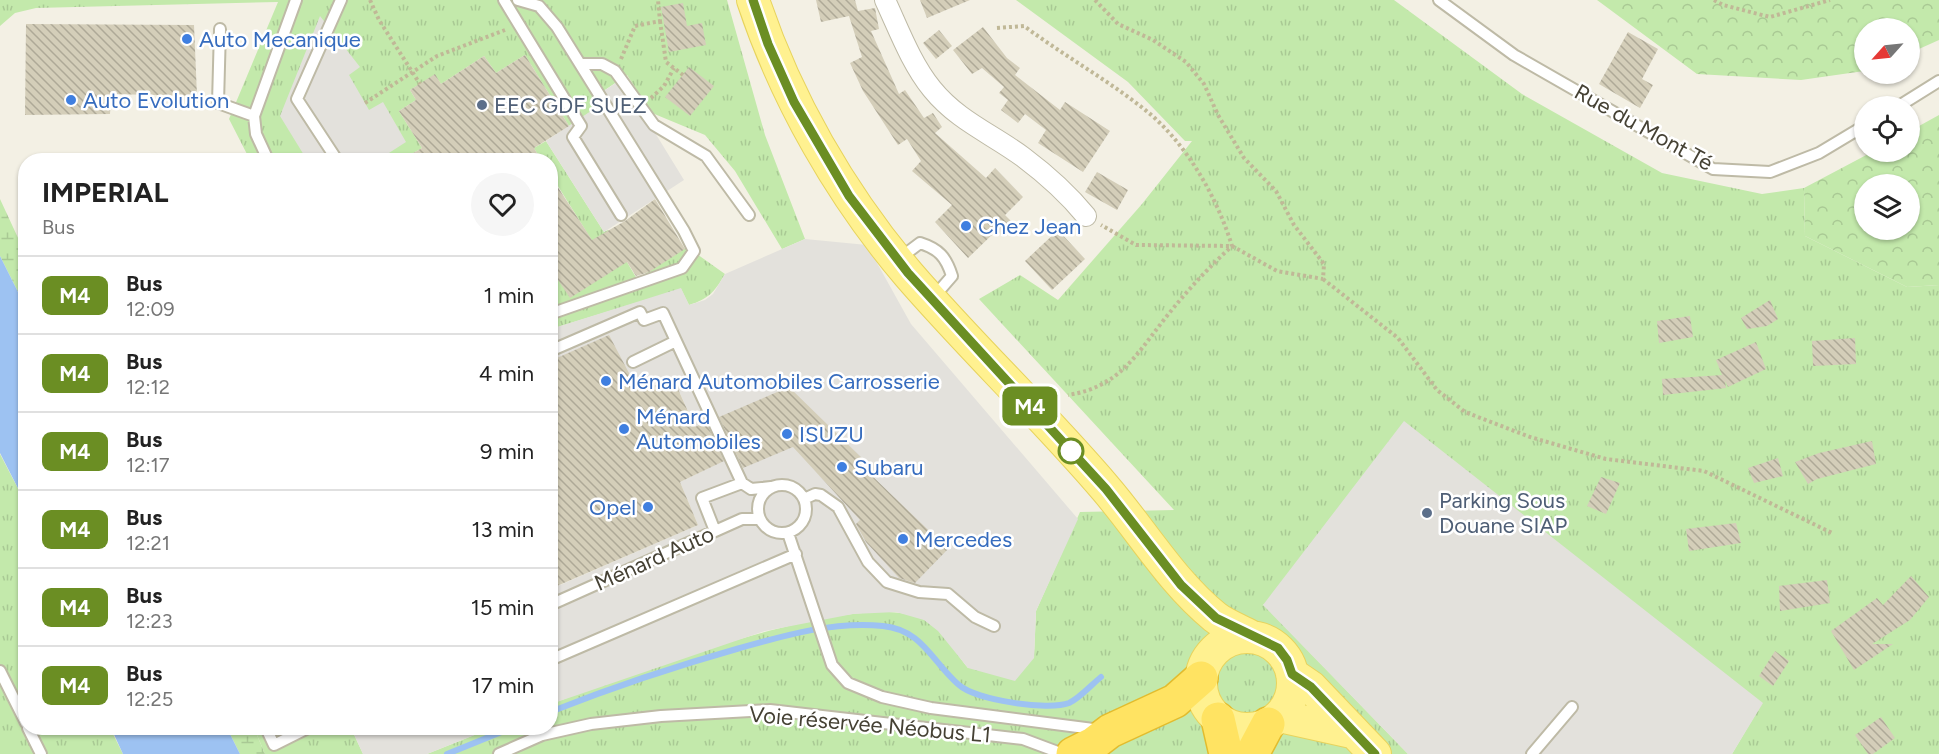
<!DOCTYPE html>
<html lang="fr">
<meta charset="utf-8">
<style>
:root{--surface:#fff;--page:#f6f6f6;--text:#222;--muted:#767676;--line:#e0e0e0}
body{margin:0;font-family:Figtree,sans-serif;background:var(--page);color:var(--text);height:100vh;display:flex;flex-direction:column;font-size:22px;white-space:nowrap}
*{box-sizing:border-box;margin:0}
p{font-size:20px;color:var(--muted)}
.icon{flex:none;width:33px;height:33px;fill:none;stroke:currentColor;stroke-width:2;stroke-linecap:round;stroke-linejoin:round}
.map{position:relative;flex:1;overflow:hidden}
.panel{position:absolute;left:18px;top:153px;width:540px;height:582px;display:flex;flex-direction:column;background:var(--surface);border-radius:24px;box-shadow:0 2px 4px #0004}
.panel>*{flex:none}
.badge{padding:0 12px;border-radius:9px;font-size:21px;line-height:39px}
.needle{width:39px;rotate:243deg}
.buttons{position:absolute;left:1854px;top:18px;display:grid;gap:12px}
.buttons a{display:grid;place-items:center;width:66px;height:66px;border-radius:50%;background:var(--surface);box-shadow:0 2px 4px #0004;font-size:30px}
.map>.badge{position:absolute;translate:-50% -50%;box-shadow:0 0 0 3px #fff}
.round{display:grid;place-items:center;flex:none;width:63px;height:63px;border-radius:32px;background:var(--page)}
.overview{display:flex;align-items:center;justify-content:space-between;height:102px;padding:0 24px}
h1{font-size:28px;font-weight:700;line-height:45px}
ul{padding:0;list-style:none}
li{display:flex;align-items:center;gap:18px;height:78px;padding:0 24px;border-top:2px solid var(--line)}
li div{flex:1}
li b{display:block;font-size:22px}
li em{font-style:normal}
li .badge{min-width:66px;font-weight:700;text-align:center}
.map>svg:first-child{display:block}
.grass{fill:url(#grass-tufts)}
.forest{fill:url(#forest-crowns);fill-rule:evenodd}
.wetland{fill:url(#wetland-marsh)}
.parking{fill:#e3e1dc}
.water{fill:#9dc2f2}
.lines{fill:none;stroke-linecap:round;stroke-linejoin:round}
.stream{stroke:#9dc2f2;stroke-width:6}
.building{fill:url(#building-back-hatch)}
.lane-casing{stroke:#bebaa6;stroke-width:14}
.street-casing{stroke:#bebaa6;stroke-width:22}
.primary-casing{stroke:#e7d35d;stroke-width:34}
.highway-casing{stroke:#e2bc2e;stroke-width:36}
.path{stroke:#c0b897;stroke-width:4;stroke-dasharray:3 3;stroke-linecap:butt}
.lane{stroke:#fff;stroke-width:10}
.street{stroke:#fff;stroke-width:20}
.primary{stroke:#fff190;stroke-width:32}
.highway{stroke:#ffe362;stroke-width:33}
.line-casing{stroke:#fff;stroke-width:14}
.line{stroke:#6b8e23;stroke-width:9}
.shop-dot{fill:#3f7fe0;stroke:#fff;stroke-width:2}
.service-dot{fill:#5c6f8a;stroke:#fff;stroke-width:2}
.stop-dot{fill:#fff;stroke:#6b8e23;stroke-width:3}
.labels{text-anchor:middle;stroke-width:5;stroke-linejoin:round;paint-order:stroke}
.shop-label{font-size:22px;fill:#366cbe;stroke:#fff;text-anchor:start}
.service-label{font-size:22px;fill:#4e5e75;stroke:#fff;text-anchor:start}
.street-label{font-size:22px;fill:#454134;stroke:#fff}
</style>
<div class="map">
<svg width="1939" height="754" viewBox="0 0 1939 754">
<defs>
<pattern id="grass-tufts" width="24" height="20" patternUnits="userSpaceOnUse" patternTransform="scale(1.5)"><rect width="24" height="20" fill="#c3e9ab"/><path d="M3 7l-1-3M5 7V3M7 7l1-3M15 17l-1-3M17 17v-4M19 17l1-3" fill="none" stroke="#a9c994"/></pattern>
<pattern id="forest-crowns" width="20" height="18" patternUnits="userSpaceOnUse" patternTransform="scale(1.5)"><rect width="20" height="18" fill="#c3e9ab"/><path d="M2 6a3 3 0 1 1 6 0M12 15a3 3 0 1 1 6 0" fill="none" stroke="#a9c994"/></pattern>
<pattern id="wetland-marsh" width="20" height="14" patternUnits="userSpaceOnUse" patternTransform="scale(1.5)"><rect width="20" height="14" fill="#c3e9ab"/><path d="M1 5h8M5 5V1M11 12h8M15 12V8" fill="none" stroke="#a9c994"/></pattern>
<pattern id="building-back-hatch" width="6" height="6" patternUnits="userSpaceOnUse" patternTransform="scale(1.5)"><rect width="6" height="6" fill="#d4ceb9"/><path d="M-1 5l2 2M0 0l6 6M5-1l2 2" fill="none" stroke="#aea997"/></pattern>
</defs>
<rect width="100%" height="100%" fill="#f3f0e4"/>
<path class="grass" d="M0 0H727L765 135 805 239 782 249 735 171 705 135 652 113 627 75 599 94 604 103 569 126 525 55 496 73 484 56 441 84 435 75 410 90 416 100 399 111 422 148 401 160H250L229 119 278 2 36 8 15 13 0 26Z
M1016 0H1394L1522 94 1662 173 1762 194 1804 188 1805 236 1907 287 1939 285V754H1732L1762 703 1263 604 1408 754H427L492 728H550L551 704 580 693C649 669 862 586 925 620 943 630 955 652 968 668L1034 658 1036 611 1080 512 1174 510 979 299 1020 275 1058 300 1142 204 1192 141H1185L1128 82Z
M546 141 604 232 608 230 637 279 687 247 725 274C715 291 709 299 689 305L681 289 551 329V268L611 271 551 175 550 160H541L534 148Z
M0 454 25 502 26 728H110L123 754H0Z
M254 728H351L363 754H265Z"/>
<path class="forest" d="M1597 0H1939V40L1910 53V28H1864V71L1801 80 1697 74Z
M1939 115V285L1907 287 1805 236 1804 188 1872 152H1910V131ZM1864 184H1910V230H1864Z"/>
<path class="wetland" d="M0 199 25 253V306L0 256Z
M227 728H254L265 754H240Z"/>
<path class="parking" d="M320 16 360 67 349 75 369 110 383 102 406 142 378 160H307L280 116Z
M622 79 684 180 604 232 546 141 603 103 599 94Z
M805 239 867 245 911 324 1078 519 1036 611 1034 658 1015 681 968 668 938 631 924 620 896 612 853 614 765 631 551 704V589L698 525 680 482 713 466 673 378 639 392 551 361V329L681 288 689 305 705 300 713 294 725 274Z
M1404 421 1763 703 1732 754H1408L1263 605Z
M351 728H492L427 754H363Z"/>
<path class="water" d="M0 256 25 306V502L0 453Z
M111 728H227L240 754H123Z"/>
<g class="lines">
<path class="stream" d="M550 712C613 687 676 666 740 648 786 635 835 621 883 626 923 630 932 662 959 685 976 700 1048 711 1069 703 1080 698 1091 685 1101 677
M447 754 511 728"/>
</g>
<path class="building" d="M816 0H855L858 11 875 8 879 29 871 31 899 94 905 90 924 118 933 113 942 127 935 133 986 178 995 168 1023 197 1005 215 1014 224 1002 236 997 230 968 258 935 222 952 205 912 171 921 161 907 139 898 145 863 91 850 63 862 57 849 16 821 22Z
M920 0H970L927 18Z
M683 3 687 26 702 23 706 45 669 52 661 7Z
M26 24 194 25 197 96 111 94 110 114 25 115Z
M983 27 1007 58 1020 68 1015 75 1060 110 1065 102 1110 131 1083 172 1038 143 1046 130 1025 114 1018 123 1001 110 1008 100 999 93 1004 87 982 68 972 74 953 50Z
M939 30 952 46 936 59 923 43Z
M1628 32 1658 49 1642 79 1653 85 1640 108 1599 84Z
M525 55 569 126 534 148 541 160H401L422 148 399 111 416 100 410 90 435 74 441 84 484 56 496 73Z
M689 67 714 86 690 116 665 97Z
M1097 172 1128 190 1117 210 1085 192Z
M550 175 592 240 625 221 655 199 685 249 649 272 636 276 627 262 570 298 550 268Z
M1058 230 1085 259 1052 290 1025 261Z
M1770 300 1778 319 1767 326 1747 329 1741 318Z
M1690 316 1693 337 1659 343 1657 321Z
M609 335 639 392 673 378 695 427 706 422 724 461 680 482 698 525 550 589V361Z
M1855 338 1856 364 1813 366 1812 341Z
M1756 342 1766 369 1728 387 1725 381 1726 388 1663 395 1662 379 1722 375 1716 360Z
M789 387 872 468 868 472 948 549 915 583 899 578 866 542 856 524 860 520 793 447 743 468 719 417Z
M1872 441 1876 464 1817 479 1808 484 1795 462 1819 453Z
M1778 458 1783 476 1754 483 1748 468Z
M1601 477 1620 483 1606 514 1587 506Z
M1736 523 1741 543 1689 551 1686 529Z
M1911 576 1929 597 1910 620 1872 644H1893L1854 670 1831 631 1877 598 1883 605Z
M1827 580 1830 603 1780 611 1779 586Z
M1775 651 1789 661 1773 686 1759 676Z
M1881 717 1895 738 1873 754H1868L1855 735Z"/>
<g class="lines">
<g class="lane-casing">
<path id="lane" d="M504 0 581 126 573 137 621 215
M518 0 539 6 557 27 684 231 694 251 682 268 550 314
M1439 0 1514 55 1713 169 1770 172 1819 153 1864 126
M220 29 218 103 254 116
M580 64H602L615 71 654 125 706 156 749 215
M1899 106 1939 81
M268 160 256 134 254 116 296 0
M337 160 297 99 341 0
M900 258 920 243C939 249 946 257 952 276L932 299
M550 351 640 312 644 320 663 313 676 341
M633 362 676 341 742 483 702 498 715 531
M742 483 751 489 771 487
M758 509a24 24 0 1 1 48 0a24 24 0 1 1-48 0Z
M804 499 815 494 821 495 838 507 868 562 887 582 919 592 948 594 975 617 994 626
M788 533 832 665 848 683 882 697 931 708 1101 730
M550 605 742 519H759
M550 660 796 554
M0 671 26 723
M28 728 41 754
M266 728 274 745 308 728
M499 754 542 735 591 724 661 716 770 710 1023 739 1063 754
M1532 754 1572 707"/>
</g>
<g class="street-casing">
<path id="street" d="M885 0C899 30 911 63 932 89 958 121 992 134 1023 157 1047 175 1068 194 1086 216"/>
</g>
<g class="primary-casing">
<path id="primary" d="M753 0C786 99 841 195 909 275 972 348 1043 415 1106 489 1142 531 1171 581 1215 617 1225 625 1239 630 1250 636
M1201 683a46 46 0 1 1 92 0a46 46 0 1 1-92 0Z
M1292 674 1311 687 1375 754
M1279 716 1351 732"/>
</g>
<g class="highway-casing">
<path id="highway" d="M1218 719 1226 754
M1073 754 1093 744 1110 731 1175 701 1201 678
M1252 754 1268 724"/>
</g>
<path class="path" d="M370 0 379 20 420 84
M1095 0 1118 24 1153 40 1186 62 1204 84 1218 115 1244 158 1276 191 1294 225 1324 264 1323 279 1277 271 1232 246 1136 245 1101 225
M1714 0 1723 5 1770 17 1830 0
M660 21 666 62 683 75
M997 28 1024 26C1063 55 1106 79 1144 109 1186 142 1217 197 1232 246 1207 269 1184 294 1163 321 1134 358 1118 387 1068 395
M621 59 635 26 660 21 658 0
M651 98 664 86 674 68
M365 103 437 56 505 30
M501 160 506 158
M1323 279 1398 338 1437 390 1465 412 1530 437 1606 459 1704 471 1832 533"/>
<use href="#lane" class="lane"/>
<use href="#street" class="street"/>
<use href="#primary" class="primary"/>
<use href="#highway" class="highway"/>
</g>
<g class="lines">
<g class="line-casing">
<path id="line" d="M753 0 768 44 794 102 849 196 908 273 1106 489 1181 585 1216 618 1278 648 1287 660 1292 674 1311 687 1375 754"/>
</g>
<use href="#line" class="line"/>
</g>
<g class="shop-dot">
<circle cx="187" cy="39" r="6"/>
<circle cx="71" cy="100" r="6"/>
<circle cx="966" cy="226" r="6"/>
<circle cx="606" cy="381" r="6"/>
<circle cx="624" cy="429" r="6"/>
<circle cx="787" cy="434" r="6"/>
<circle cx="842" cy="467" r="6"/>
<circle cx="648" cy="507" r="6"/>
<circle cx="903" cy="539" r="6"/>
</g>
<g class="service-dot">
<circle cx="482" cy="105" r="6"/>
<circle cx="1427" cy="513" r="6"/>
</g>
<circle class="stop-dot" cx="1071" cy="451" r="12"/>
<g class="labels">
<g class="shop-label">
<text x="199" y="47">Auto Mecanique</text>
<text x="83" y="108">Auto Evolution</text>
<text x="978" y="234">Chez Jean</text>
<text x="618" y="389">Ménard Automobiles Carrosserie</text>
<text x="636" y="424">Ménard<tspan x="636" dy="25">Automobiles</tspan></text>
<text x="799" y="442">ISUZU</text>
<text x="854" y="475">Subaru</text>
<text x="636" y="515" text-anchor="end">Opel</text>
<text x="915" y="547">Mercedes</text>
</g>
<g class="service-label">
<text x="494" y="113">EEC GDF SUEZ</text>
<text x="1439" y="508">Parking Sous<tspan x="1439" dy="25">Douane SIAP</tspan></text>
</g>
<g class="street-label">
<text transform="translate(1644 127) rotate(29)" y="8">Rue du Mont Té</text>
<text transform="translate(654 558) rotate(-24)" y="8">Ménard Auto</text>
<text transform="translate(870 724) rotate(5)" y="8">Voie réservée Néobus L1</text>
</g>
</g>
</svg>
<div class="buttons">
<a><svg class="needle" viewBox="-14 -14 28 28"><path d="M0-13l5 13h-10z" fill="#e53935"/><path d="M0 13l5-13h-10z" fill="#767676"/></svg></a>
<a><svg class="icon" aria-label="locate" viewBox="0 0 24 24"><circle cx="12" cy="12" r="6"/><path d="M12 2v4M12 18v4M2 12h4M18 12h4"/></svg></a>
<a><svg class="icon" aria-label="layers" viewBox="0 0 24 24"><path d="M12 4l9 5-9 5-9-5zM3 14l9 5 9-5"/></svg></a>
</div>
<b class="badge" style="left:1030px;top:406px;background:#6b8e23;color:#fff">M4</b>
<section class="panel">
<div class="overview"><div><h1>IMPERIAL</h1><p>Bus</p></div><a class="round"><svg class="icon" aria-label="heart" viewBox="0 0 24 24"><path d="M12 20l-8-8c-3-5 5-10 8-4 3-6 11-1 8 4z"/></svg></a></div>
<ul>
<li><span class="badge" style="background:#6b8e23;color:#fff">M4</span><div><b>Bus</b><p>12:09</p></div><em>1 min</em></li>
<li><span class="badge" style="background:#6b8e23;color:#fff">M4</span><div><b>Bus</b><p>12:12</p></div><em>4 min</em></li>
<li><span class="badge" style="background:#6b8e23;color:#fff">M4</span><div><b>Bus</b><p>12:17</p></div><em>9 min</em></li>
<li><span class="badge" style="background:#6b8e23;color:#fff">M4</span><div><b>Bus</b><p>12:21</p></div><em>13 min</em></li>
<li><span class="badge" style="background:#6b8e23;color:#fff">M4</span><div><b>Bus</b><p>12:23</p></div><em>15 min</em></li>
<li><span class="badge" style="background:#6b8e23;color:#fff">M4</span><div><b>Bus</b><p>12:25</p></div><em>17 min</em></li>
</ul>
</section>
</div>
